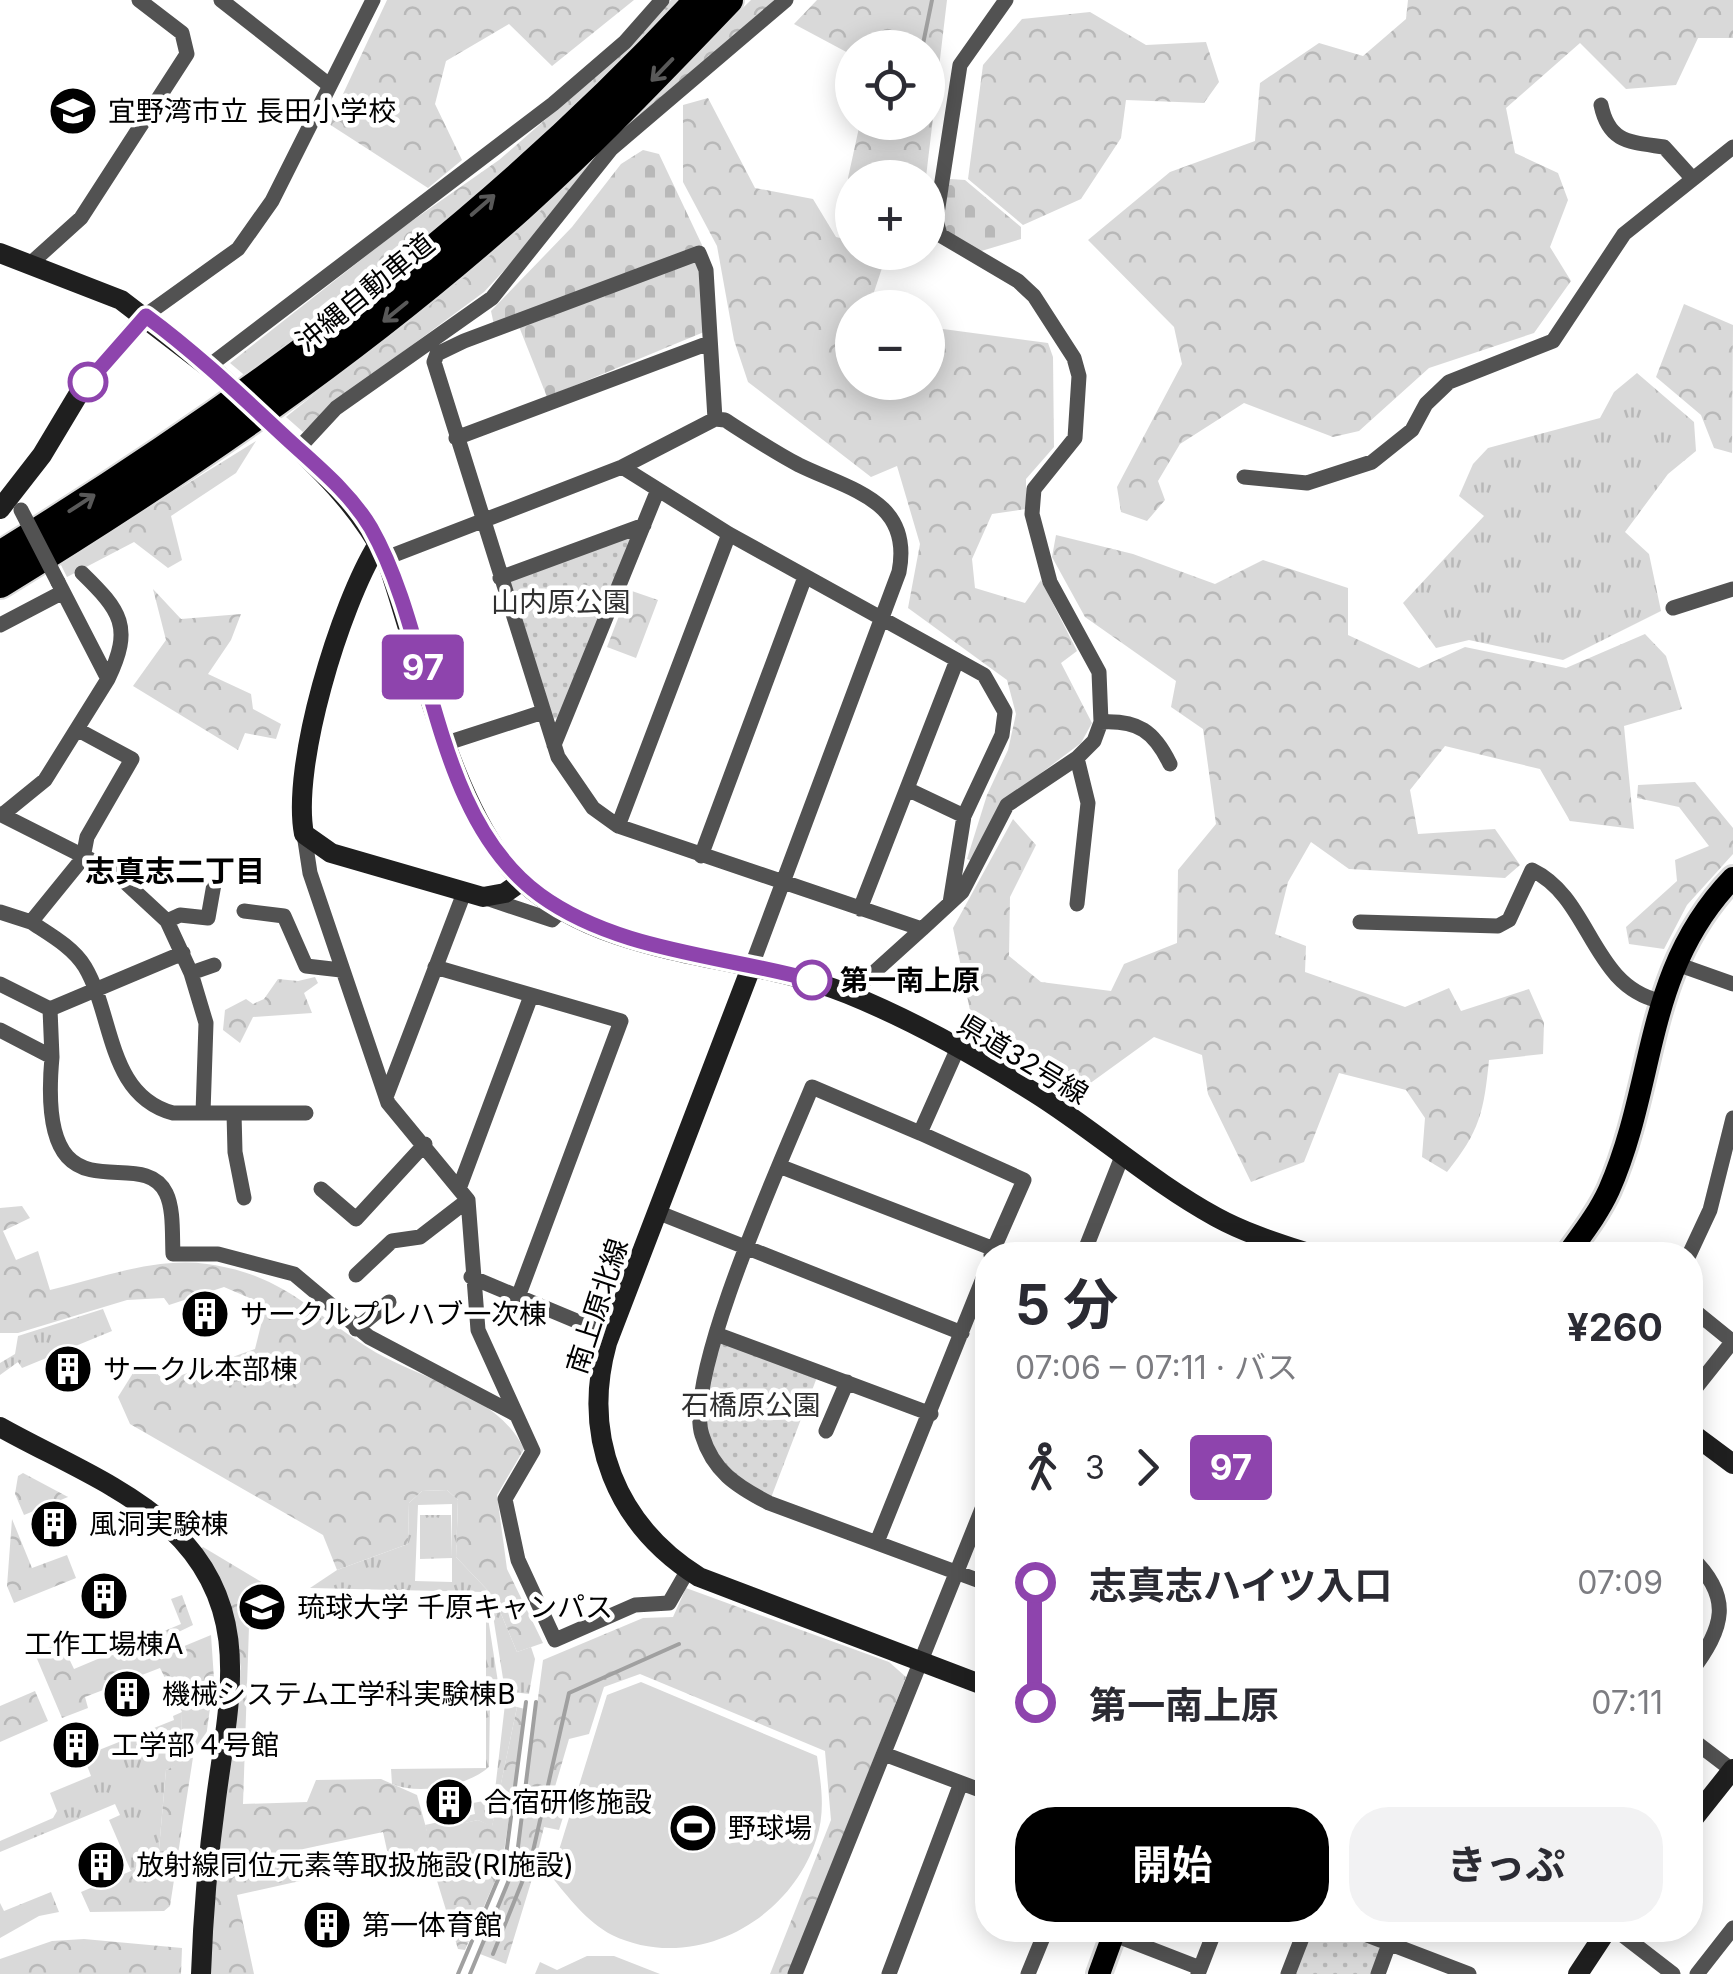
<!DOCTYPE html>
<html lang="ja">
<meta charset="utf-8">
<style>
:root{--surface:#fff;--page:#f2f2f3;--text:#2b2b33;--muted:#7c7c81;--accent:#000}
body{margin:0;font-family:Inter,"Noto Sans JP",sans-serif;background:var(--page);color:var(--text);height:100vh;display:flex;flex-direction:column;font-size:38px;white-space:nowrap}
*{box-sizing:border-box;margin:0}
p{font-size:32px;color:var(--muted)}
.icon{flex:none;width:55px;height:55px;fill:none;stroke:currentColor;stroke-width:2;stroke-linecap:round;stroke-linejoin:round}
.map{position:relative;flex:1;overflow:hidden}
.details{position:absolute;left:975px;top:1242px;width:728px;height:700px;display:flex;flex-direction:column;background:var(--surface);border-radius:40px;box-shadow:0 5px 25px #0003}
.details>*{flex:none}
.badge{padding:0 20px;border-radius:8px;font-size:35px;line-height:65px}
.tools{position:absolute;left:835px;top:30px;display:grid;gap:20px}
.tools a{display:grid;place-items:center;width:110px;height:110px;border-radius:50%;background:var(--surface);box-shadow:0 5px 25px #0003;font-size:50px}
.map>.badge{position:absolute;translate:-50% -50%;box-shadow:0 0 0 5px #fff}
.legs{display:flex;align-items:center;gap:15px;height:110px;padding:0 40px;font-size:32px}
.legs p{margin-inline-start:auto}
.head{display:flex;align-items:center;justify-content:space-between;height:170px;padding:0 40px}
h1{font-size:55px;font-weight:700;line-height:75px}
.button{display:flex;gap:20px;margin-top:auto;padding:20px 40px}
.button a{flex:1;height:115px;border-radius:40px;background:var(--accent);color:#fff;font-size:40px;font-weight:700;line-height:115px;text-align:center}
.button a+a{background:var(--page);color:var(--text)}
ul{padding:0 40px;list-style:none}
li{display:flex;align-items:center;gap:35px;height:120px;font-size:38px}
li i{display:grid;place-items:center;width:15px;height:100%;margin:0 12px;background:currentColor}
li i::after{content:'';width:25px;height:25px;margin:-12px;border:8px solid;border-radius:50%;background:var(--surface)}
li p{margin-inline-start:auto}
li:first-child i{background:linear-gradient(#0000 50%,currentColor 0)}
li:last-child i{background:linear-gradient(currentColor 50%,#0000 0)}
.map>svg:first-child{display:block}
.grass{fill:url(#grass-tufts);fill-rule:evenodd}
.forest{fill:url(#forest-crowns)}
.cemetery{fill:url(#cemetery-stones)}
.park{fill:url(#park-dots)}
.garden{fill:#d9d9d9}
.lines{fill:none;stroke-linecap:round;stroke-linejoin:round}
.stream{stroke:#a0a0a0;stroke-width:4}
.primary-casing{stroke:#dbdbdb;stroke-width:28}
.highway-casing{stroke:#dbdbdb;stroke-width:32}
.street{stroke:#525252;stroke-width:15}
.secondary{stroke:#1f1f1f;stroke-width:20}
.primary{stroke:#000;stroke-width:22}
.highway{stroke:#000;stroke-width:28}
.street-bridge{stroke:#525252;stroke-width:15}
.secondary-bridge{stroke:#1f1f1f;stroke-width:20}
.oneway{stroke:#595959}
.line-1-casing{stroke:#fff;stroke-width:22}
.line-1{stroke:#8e44ad;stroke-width:15}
.stop-1-dot{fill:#fff;stroke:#8e44ad;stroke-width:5}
.labels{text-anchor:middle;stroke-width:9;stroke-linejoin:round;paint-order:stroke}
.poi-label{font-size:28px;fill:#000;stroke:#fff;text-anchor:start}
.street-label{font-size:28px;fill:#000;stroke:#fff}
.park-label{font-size:28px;fill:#303030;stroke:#fff}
.stop-label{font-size:28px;font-weight:bold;fill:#000;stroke:#fff;text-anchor:start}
.neighbourhood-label{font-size:30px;font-weight:bold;fill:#000;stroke:#fff}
</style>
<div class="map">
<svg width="1733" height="1974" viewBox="0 0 1733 1974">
<defs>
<pattern id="grass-tufts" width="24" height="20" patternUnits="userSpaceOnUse" patternTransform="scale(2.5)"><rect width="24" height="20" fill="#d9d9d9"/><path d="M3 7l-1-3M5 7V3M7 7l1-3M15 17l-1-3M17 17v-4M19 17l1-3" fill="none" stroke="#b8b8b8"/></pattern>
<pattern id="forest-crowns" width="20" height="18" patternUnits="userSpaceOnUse" patternTransform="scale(2.5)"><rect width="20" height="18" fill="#d9d9d9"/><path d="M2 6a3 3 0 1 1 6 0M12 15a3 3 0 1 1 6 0" fill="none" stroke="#b8b8b8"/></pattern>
<pattern id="cemetery-stones" width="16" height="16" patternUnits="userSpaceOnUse" patternTransform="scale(2.5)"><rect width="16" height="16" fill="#d9d9d9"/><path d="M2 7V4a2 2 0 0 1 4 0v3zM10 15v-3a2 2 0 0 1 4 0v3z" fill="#b8b8b8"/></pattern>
<pattern id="park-dots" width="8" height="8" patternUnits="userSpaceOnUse" patternTransform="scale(2.5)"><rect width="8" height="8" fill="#d9d9d9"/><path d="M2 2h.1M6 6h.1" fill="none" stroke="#b8b8b8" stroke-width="1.8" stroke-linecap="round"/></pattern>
</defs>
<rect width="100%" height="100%" fill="#fff"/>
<path class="grass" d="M1637 373 1694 422 1696 451 1668 474 1625 532 1649 554 1661 611 1563 660 1469 640 1436 648 1403 603 1484 516 1459 496 1473 464 1488 448 1600 418 1614 392Z
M103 1309 112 1331 22 1368 18 1362 0 1375V1363L15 1354 18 1336Z
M447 1490 458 1500 456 1557 494 1597 517 1652 531 1647 535 1659 529 1694 505 1691 491 1603 483 1592 310 1588 337 1570 408 1544 409 1503 422 1491ZM452 1504V1557L451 1515H420V1559L452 1558V1582L415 1581 418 1505Z
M486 1605 500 1695 490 1704 489 1767C466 1787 418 1795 392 1784L391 1769 486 1768Z
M505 1704 517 1707 492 1827 478 1820 427 1832 425 1825 475 1814 473 1803 494 1799Z
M182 1712 181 1764 166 1770 159 1849 131 1871 109 1820 120 1815 115 1804 0 1852V1841L53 1818 57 1811 50 1793 91 1776 85 1760 89 1754 174 1720 173 1716Z"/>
<path class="forest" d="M387 0H634L552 66 509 24 446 61 435 104 462 160 428 188 329 124Z
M671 0H683L511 169 249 379 230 363 399 230 499 160 618 56Z
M751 0H778L672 90 484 292 339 399 303 432 286 417 496 248Z
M817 0H947L926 177 852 178V192L848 178 860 123 928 122V48H852V55L794 24Z
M1408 0H1733V38H1698L1676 85 1626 89 1580 43 1506 108 1515 153 1558 173 1568 200 1550 247 1571 281 1534 333 1429 368 1359 431 1333 437 1244 403 1180 444 1158 481 1165 500 1147 521 1121 512 1117 487 1182 364 1174 327 1088 240 1170 172 1255 141 1260 83 1319 43 1363 56 1406 19Z
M1090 12 1146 45 1206 42 1219 82 1204 103 1126 100 1121 138 1081 199 1023 225 968 179 983 65 1022 19Z
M708 98 755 188 813 199 836 237 852 241V252L887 253 869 307 852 308V382H928V327L1048 343 1053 357 1054 447 1026 479V509L992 514 972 559 975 588 1025 603 1041 580 1077 651 1061 663 1092 723 1081 743 1004 801 972 861 967 859 987 795 1008 750 1016 714 1007 680 908 608 920 544 897 466 871 477 748 382 734 340 717 246 683 182V105Z
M1684 304 1733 325 1732 453 1714 448 1701 415 1656 377Z
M256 441 236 473 171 516 182 560 168 568 134 542 67 577 60 563Z
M1056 535 1133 554 1215 584 1263 560 1348 588V635L1419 668 1465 647 1566 668 1645 634 1666 656 1682 709 1624 726 1634 829 1570 821 1540 769 1445 746 1410 790 1418 834 1495 829 1520 865 1505 878 1349 869 1311 842 1288 882 1275 934 1306 946 1305 972 1405 1007 1449 988 1461 1011 1529 989 1544 1023 1543 1054 1489 1060C1484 1111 1480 1131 1447 1172L1422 1157 1425 1118 1406 1090 1339 1073 1304 1162 1251 1182 1208 1094 1202 1055 1154 1037 1078 1092 973 1025 953 928 1013 819 1036 845 1010 897 1009 956 1041 982 1111 991 1124 964 1177 943 1178 870 1216 824 1203 729 1171 707 1176 681 1085 617 1052 557Z
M153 589 181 619 241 614 231 640 208 674 251 694 253 709 281 724 276 739 245 733 238 750 133 686 166 640Z
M629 590 658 600 636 658 607 647Z
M1695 782 1733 828V854L1687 905 1664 949 1629 944 1626 927 1677 881 1675 860 1709 846 1679 807 1637 798 1638 785Z
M315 977 318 983 304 993 312 1013 253 1017 240 1043 223 1030 225 1010 246 999 253 1004 264 999 278 979 298 981Z
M22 1206 30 1218 3 1231 16 1260 38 1251 50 1290C100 1278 155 1257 207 1264 281 1274 309 1310 367 1347 418 1380 496 1391 524 1449L497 1495 507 1569 543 1643 517 1652 494 1597 456 1557 458 1500 447 1490 422 1491 409 1503 408 1544 337 1570 323 1535 130 1424 118 1397 133 1373 151 1368 165 1381 255 1349 266 1305 224 1287 169 1305 164 1298 127 1300 18 1333H0V1208Z
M23 1473 68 1497 24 1515 15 1494 18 1476Z
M12 1519 32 1568 67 1555 76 1578 14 1603 7 1586Z
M203 1547 268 1586 250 1597 243 1804 307 1802 316 1780 381 1779 417 1795 427 1831 478 1820 492 1826 517 1707 525 1709 502 1865 465 1950 458 1949 434 1871 393 1878 383 1832 294 1851 300 1881 237 1895 254 1974H208L220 1837 241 1669 233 1616 199 1551Z
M686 1588 889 1662 906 1677 789 1974H770L831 1820 825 1751 640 1674 604 1687 589 1734 569 1739 552 1797 564 1814 559 1830 544 1827 538 1851 552 1855 545 1875 532 1879 506 1964 480 1954 516 1865 543 1660 643 1618 673 1617Z
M182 1595 193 1625 164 1639 170 1652 211 1635 214 1679 204 1752 194 1751 170 1906 164 1911 90 1912 81 1892 131 1871 159 1849 166 1770 181 1763 182 1712 160 1668 85 1697 88 1708 62 1718 35 1654 61 1642 74 1669 181 1624 171 1599Z
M35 1691 48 1721 0 1742V1706Z
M51 1892 59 1912 39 1916 0 1938V1903L4 1911Z
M84 1939 182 1948 181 1974H0V1959L52 1941Z"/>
<path class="cemetery" d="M643 150 659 154 702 245 704 332 547 397 516 319 494 325 491 311 572 227 621 164Z
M950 179 965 180 1021 227V239L978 252 946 233 942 219Z"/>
<path class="park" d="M644 525 560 718 552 719 504 575Z
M716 1334 819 1372 769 1503 711 1458 699 1406Z
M1311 1930H1339L1378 1946 1381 1953 1373 1974H1294Z"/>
<path class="garden" d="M641 1682 817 1756C821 1784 826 1812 816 1840 790 1921 693 1974 612 1935 587 1922 568 1897 551 1876L607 1695Z
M587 1956H614L660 1974H535L540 1962 557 1970Z"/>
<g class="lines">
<path class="stream" d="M923 44 932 0
M493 1954 531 1860 569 1693 679 1644
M458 1974 505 1863 526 1702
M470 1974 516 1863 536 1702"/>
<g class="primary-casing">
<path id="primary" d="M1567 1255C1582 1234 1598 1214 1609 1190 1657 1081 1643 971 1733 878
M1099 1974 1115 1930"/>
</g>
<g class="highway-casing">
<path id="highway" d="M0 555C254 398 495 220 698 0
M0 584C183 472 360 351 520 208 593 142 661 71 729 0"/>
</g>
<path class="street" d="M221 0 329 85
M1601 105C1609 143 1630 142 1664 147L1692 178
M30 264 81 218 187 54 182 33 139 0
M146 315 238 249 272 201 373 0
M209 366 553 104 625 42 662 0
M715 419 706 270 699 253 464 341 437 354 434 362 558 757 593 808 618 826 922 929 962 892 1007 805 1077 758 1094 741 1101 722 1099 672 1050 582 1032 514 1034 489 1075 438 1079 376 1074 358 1034 296 1018 281 940 235 936 220 960 65 1006 0
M456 438 709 343
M298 449 336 408 492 298 611 149 786 0
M622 467 729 534 984 675 1005 712 1002 735 964 816 950 903
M1244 477 1307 483 1372 462 1412 430 1426 404 1449 382 1553 341 1624 234 1733 147
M386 558 622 467 715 419 725 420C750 436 774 452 799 465 850 490 913 500 899 572L752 965
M82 573C121 611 133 627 108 679
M500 578 644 525
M1673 608 1733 589
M0 625 63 592
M1101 722C1138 720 1154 731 1170 764
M80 731 132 759 87 837 83 858 31 922C49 934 73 947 85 967 114 1016 107 1095 173 1113H306
M447 743 543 712
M554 745 657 492
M1077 758 1088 803 1077 904
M907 789 964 816
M0 814 113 871 167 921 191 973 206 1023 203 1113
M2 815 45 780 108 679 58 582
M618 826 729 534
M304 834 310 873 388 1103 468 1200 478 1330 533 1451 505 1499 518 1560 555 1640 635 1605 669 1603 688 1570
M701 856 805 577
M483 897 552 920 562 910
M860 909 957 660
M244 911 284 916 306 966 341 970
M0 912 31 922
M167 921 180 915 208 918 214 884
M1360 922 1498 926 1509 920 1532 870C1591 898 1591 986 1660 1001
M1674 963 1733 984
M435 967 621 1021 518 1297
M191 973 214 965
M0 984 50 1009 183 953
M853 996 860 985 922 929
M50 1009 52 1057
M0 1030 52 1057C36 1232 140 1139 166 1193 174 1209 172 1236 173 1254H218L294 1274 369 1337 515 1414
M957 1050 920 1133 812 1087C785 1153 683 1376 702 1435 713 1471 736 1486 769 1503L988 1584
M386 1097 464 893
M234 1113 235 1152 244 1198
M920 1133 1024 1180 991 1255
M779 1166 994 1249
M460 1186 531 996
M321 1189 356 1219 425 1144
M657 1212 962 1333
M1083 1255 1123 1154
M1689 1255 1710 1210 1733 1118
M356 1275 392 1241 420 1237 468 1200
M471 1277 610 1335
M1690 1307 1733 1342
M356 1329 389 1302
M716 1334 931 1414
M1690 1395 1733 1341
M826 1431 847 1382
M877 1542 988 1266
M1690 1556C1733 1597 1725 1627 1690 1673
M1690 1738 1732 1770
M884 1754 988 1793
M1102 1930 1200 1968
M1354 1930 1469 1974
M1616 1930 1673 1974
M795 1974 988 1494
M889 1974 961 1783
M1028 1974 1046 1930
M1198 1974 1215 1930
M1288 1974 1305 1930
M1378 1974 1394 1930
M1697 1974 1733 1928"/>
<path class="secondary" d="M0 253 121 300 220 376
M284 436C326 475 359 508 386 558 417 648 455 820 523 882 610 961 745 952 848 994 912 1020 978 1057 1035 1093 1097 1132 1152 1182 1216 1217 1247 1234 1281 1244 1314 1255
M0 509 42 455 81 390 146 315
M378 544C340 605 291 765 304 834L331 853 483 897 505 893 522 881
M752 965 607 1343C581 1437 616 1525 699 1577L988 1687
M0 1427C55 1458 123 1485 170 1528 255 1607 229 1699 216 1799 208 1857 203 1916 201 1974
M1690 1432 1733 1464
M1690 1823 1733 1769
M1578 1974 1607 1930"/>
<use href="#primary" class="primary"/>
<use href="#highway" class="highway"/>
<path class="street-bridge" d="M21 510 58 582"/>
<path class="secondary-bridge" d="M220 376 284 436"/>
</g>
<defs><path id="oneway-shaft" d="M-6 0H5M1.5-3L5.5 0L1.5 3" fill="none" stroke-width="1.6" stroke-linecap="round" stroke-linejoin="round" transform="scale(2.5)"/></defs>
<g class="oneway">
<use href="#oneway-shaft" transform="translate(662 70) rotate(134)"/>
<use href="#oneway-shaft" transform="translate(483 205) rotate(-41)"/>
<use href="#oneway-shaft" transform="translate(395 312) rotate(141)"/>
<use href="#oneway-shaft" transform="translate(82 503) rotate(-33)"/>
</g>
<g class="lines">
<g class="line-1-casing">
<path id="line-1" d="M88 382 146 316C195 352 238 393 283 435 314 464 349 491 371 528 434 639 431 815 540 895 617 951 722 955 812 980"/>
</g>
<use href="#line-1" class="line-1"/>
</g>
<defs>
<g id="school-disc" transform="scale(2.5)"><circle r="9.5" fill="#000" stroke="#fff"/><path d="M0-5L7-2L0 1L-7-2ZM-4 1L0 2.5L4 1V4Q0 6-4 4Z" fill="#fff"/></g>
<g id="building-disc" transform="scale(2.5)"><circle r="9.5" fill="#000" stroke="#fff"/><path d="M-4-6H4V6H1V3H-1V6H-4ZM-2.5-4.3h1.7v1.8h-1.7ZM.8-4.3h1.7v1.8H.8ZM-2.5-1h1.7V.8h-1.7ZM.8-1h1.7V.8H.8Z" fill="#fff"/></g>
<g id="university-disc" transform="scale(2.5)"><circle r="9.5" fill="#000" stroke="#fff"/><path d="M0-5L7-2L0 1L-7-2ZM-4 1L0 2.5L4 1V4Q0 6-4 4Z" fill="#fff"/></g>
<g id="stadium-disc" transform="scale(2.5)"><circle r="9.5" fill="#000" stroke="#fff"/><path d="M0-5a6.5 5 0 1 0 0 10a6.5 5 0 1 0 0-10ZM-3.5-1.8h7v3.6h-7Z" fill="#fff"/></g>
</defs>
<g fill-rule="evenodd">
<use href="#school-disc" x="73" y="111"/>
<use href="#building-disc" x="205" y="1314"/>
<use href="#building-disc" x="68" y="1369"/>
<use href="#building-disc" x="54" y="1524"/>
<use href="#building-disc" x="104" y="1596"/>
<use href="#university-disc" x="262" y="1607"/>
<use href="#building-disc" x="127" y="1694"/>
<use href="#building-disc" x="76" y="1745"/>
<use href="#building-disc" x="449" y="1802"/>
<use href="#stadium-disc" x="693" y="1828"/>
<use href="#building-disc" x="101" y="1865"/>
<use href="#building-disc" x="327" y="1925"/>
</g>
<g class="stop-1-dot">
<circle cx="88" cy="382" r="18"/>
<circle cx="812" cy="980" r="18"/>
</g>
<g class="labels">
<g class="poi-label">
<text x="108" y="121">宜野湾市立 長田小学校</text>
<text x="240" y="1324">サークルプレハブ一次棟</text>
<text x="103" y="1379">サークル本部棟</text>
<text x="89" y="1534">風洞実験棟</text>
<text x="297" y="1617">琉球大学 千原キャンパス</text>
<text x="104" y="1654" text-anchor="middle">工作工場棟A</text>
<text x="162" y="1704">機械システム工学科実験棟B</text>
<text x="111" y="1755">工学部４号館</text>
<text x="484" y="1812">合宿研修施設</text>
<text x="728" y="1838">野球場</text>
<text x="136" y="1875">放射線同位元素等取扱施設(RI施設)</text>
<text x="362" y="1935">第一体育館</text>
</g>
<g class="street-label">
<text transform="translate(365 292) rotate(-39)" y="10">沖縄自動車道</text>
<text transform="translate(1023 1059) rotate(31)" y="10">県道32号線</text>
<text transform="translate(597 1306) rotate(-72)" y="10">南上原北線</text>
</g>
<g class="park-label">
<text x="561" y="612">山内原公園</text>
<text x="751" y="1415">石橋原公園</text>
</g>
<g class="stop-label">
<text x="840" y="990">第一南上原</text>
</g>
<g class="neighbourhood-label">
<text x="175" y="882">志真志二丁目</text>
</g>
</g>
</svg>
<div class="tools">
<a><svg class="icon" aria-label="locate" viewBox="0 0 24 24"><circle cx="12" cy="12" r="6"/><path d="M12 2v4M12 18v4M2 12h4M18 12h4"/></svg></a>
<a>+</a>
<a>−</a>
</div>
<b class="badge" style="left:423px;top:667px;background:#8e44ad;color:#fff">97</b>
<section class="details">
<div class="head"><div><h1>5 分</h1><p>07:06 – 07:11 · バス</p></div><b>¥260</b></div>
<div class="legs"><svg class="icon" aria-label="walk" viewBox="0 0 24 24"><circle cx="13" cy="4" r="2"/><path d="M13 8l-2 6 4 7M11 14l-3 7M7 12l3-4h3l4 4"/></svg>3<svg class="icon" aria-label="forward" viewBox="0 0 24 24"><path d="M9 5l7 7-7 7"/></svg><b class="badge" style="background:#8e44ad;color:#fff">97</b></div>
<ul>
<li><i style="color:#8e44ad"></i><b>志真志ハイツ入口</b><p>07:09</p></li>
<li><i style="color:#8e44ad"></i><b>第一南上原</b><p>07:11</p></li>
</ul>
<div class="button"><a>開始</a><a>きっぷ</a></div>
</section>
</div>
